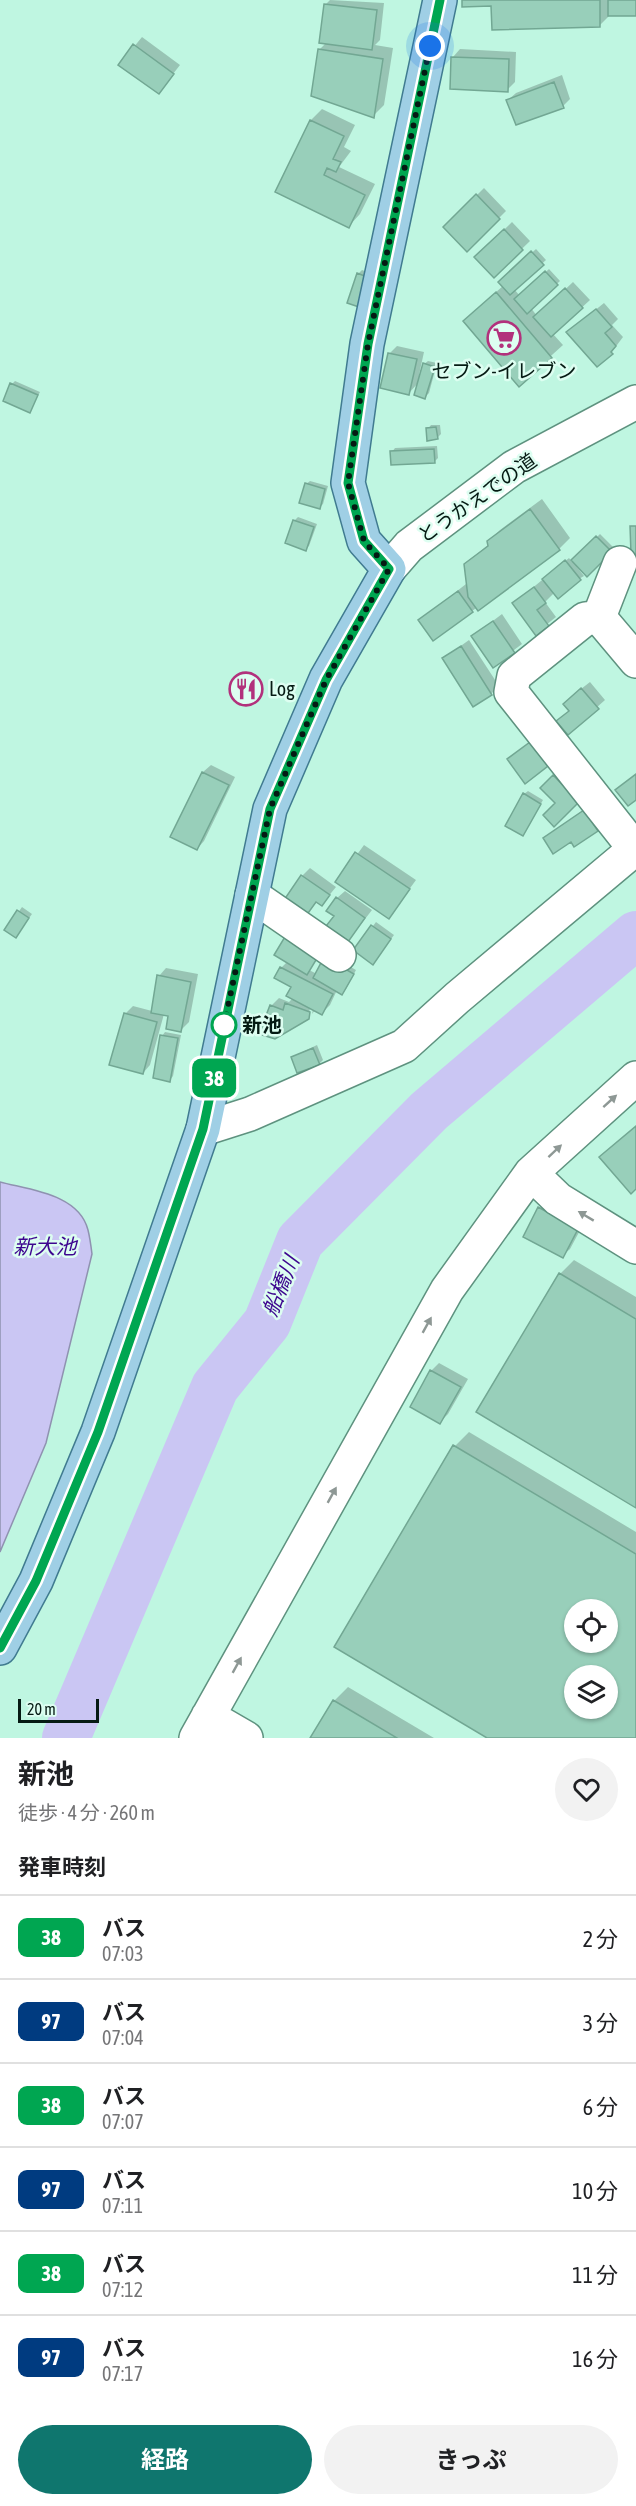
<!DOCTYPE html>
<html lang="ja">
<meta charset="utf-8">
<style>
:root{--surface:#fff;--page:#f2f2f2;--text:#202124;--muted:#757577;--line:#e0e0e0;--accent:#0f766e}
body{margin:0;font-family:"Asap Condensed","Noto Sans JP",sans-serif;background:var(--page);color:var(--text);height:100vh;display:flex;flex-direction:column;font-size:22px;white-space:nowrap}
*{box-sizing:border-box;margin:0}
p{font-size:20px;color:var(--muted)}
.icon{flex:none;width:33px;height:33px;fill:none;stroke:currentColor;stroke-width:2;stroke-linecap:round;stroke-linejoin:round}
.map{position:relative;height:1738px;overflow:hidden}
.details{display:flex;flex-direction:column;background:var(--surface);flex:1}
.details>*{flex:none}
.badge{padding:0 12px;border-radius:9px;font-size:21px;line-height:39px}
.buttons{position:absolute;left:564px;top:1599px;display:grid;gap:12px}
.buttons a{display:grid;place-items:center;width:54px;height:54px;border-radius:50%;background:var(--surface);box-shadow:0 2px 4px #0004;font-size:30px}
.scale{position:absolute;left:18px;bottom:15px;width:81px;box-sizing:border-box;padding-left:6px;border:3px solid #051a13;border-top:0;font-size:16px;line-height:21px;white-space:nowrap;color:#051a13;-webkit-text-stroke:4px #ddfef1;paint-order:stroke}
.you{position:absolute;width:30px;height:30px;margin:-15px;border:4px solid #fff;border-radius:50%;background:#1a73e8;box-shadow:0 0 0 9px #1a73e833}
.map>.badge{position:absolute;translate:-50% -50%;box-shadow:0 0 0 3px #fff}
h2{padding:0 18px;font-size:22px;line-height:54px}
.round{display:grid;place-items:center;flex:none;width:63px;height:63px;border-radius:32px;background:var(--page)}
.overview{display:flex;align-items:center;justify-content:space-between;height:102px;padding:0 18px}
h1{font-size:28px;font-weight:700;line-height:45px}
.button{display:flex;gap:12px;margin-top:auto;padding:12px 18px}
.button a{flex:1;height:69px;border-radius:36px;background:var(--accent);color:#fff;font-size:24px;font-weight:700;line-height:69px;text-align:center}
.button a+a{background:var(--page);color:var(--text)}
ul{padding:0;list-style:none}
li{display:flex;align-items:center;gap:18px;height:84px;padding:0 18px;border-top:2px solid var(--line)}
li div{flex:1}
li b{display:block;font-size:22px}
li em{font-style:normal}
li .badge{min-width:66px;font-weight:700;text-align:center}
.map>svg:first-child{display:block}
.water{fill:#cac6f3;stroke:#8f92b0;stroke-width:1.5}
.shadow{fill:#0003;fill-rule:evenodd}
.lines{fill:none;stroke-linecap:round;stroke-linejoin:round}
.river{stroke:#cac6f3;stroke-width:48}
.building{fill:#98cfba;stroke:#72a793;stroke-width:1.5;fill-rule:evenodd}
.minor-casing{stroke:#5e927f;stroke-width:36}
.major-casing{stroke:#407b90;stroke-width:36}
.minor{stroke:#fff;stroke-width:33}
.major{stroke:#9fcfe5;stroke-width:33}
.oneway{fill:#8e9895}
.line-casing{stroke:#fff;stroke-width:14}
.line{stroke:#00a651;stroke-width:9}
.walk{stroke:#051a13;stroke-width:6;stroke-dasharray:0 10.8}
.stop-dot{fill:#fff;stroke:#00a651;stroke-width:3}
.labels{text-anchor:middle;stroke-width:5;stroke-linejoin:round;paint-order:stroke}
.poi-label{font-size:20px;fill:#051a13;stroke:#ddfef1}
.street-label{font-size:20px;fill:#051a13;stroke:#ddfef1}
.stop-label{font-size:20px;font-weight:bold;fill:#051a13;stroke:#ddfef1;text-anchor:start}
.water-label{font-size:21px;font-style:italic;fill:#3d068f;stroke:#ddfef1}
</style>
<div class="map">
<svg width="636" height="1738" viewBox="0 0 636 1738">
<rect width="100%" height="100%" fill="#bff6e1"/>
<path class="water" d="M0 1182C30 1190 79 1194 88 1230 90 1238 91 1246 92 1254L46 1443 0 1552Z"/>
<path class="shadow" d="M330 0 384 3 380 40 375 45 393 48 384 105 373 116 312 95 320 49 326 43 325 5Z
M464 0H636V14L610 15 600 25Z
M142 37 180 65 159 92 120 64Z
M460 49 516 52 515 82 507 90 453 57Z
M562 75 570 99 563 106 508 100 516 93Z
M322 109 355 125 344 147 351 151 339 167 375 184 360 214 349 226 277 191 311 120Z
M484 188 506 211 467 250 445 227Z
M512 222 530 241 494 276 476 257Z
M536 249 546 260 514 289 520 296 549 269 560 281 531 308 537 316 573 282 590 300 553 334 563 345 520 384 476 310 504 285 500 282Z
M362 270 375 275 365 303 358 274Z
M604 303 618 319 612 325 623 337 611 353 568 332Z
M397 346 424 352 419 375H421L424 364 428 361 437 363 429 393 425 397 419 382 409 393 389 354Z
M15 381 40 392 30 411 12 384Z
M431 425H440L441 434 437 438 428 429Z
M437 446 438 458 435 461 392 452 395 448Z
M310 481 328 486 323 504 319 508 306 484Z
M542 499 570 538 559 549 472 611 420 620 466 584 469 589 465 564 489 544 488 542 500 530Z
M298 517 317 524 309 546 305 549 294 521Z
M600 534 614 548 587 574 578 565 577 567 584 576 554 593 545 602 556 617 536 633 514 603 569 558 572 562Z
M502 614 522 644 493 666 473 636Z
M469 640 499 686 491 694 444 658Z
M590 682 605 700 568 733 572 696Z
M211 765 235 777 204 841 197 849 172 837 203 772Z
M528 791 543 800 523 834 524 794Z
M592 804 605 822 597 830 572 840 544 838Z
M364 845 416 880 389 917 337 882Z
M310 868 336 887 322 904 317 901 306 914 302 876Z
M345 891 372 910 348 941 336 915 337 898Z
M22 907 32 914 16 936 6 930Z
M376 922 394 935 376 960 355 950Z
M325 947 309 970 317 974 329 955 356 970 346 989 342 993 337 990 330 1005 322 1013 315 1010 312 1014 314 1005H311L308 1016 275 1037 271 1006 279 998 289 1002 293 998V986L281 968 288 961Z
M166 968 198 974 189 1022 181 1030 170 1015 164 1014 150 1065 143 1073 125 1014 133 1006 152 1011 159 976Z
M165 1032 181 1035 173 1076 170 1080 162 1036Z
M317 1045 323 1060 319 1064 292 1057Z
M547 1200 585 1221 570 1249 562 1256 540 1208Z
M574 1260 636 1297V1506L560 1274Z
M439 1363 468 1379 448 1414 440 1422 412 1406 431 1371Z
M469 1432 636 1532V1738H490L336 1646 455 1446ZM574 1610H608V1642H574ZM574 1676H608V1708H574Z
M348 1687 434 1738H312L334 1701Z"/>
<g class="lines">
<path class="river" d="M66 1738 215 1387 267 1323 300 1241 429 1111 636 935"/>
</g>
<path class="building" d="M462 0H600V27L492 30 491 6 462 7Z
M608 0H636V16H608Z
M324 4 377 10 372 50 319 43Z
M133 44 174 74 159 94 118 65Z
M318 49 383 59 374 118 311 96Z
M451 57 509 59 508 92 450 89Z
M554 82 564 108 516 125 506 100Z
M310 120 344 136 333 159 341 162 336 172 327 168 324 175 365 195 349 228 275 192Z
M476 194 500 219 467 252 443 227Z
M504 229 523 250 494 278 474 257Z
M531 251 544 265 510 295 498 282Z
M545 271 558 285 527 314 514 299Z
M357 273 372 279 362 308 347 303Z
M565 288 583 308 551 337 533 317Z
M496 292 552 358 519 387 463 321Z
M596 309 612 327 605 333 616 346 611 352 613 354 597 367 566 332Z
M388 353 417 359 409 395 380 388Z
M423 363 435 367 425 399 414 395Z
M10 383 38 395 30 413 3 401Z
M436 427 438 439 427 441 426 428Z
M434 449 435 463 391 465 390 451Z
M305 483 325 489 320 509 299 503Z
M530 509 560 550 478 611 468 597 464 564 488 546 487 541Z
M293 520 314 527 306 551 285 543Z
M630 526H636V554H631Z
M596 536 612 552 587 577 571 560Z
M565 560 581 580 558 599 542 579Z
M534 587 546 603 537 610 549 626 536 636 512 603Z
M458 591 473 612 433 641 418 620Z
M493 621 515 653 493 668 471 636Z
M461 646 492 695 473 707 442 658Z
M581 688 599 709 568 735 556 721 569 711 563 704Z
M530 742 548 766 525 784 507 759Z
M202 772 229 785 197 850 170 837Z
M636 774V800L628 806 615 790Z
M553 775 579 802 554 827 543 815 555 803 540 788Z
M523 793 541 804 523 836 505 826Z
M584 810 598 831 574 847 571 842 553 854 543 838Z
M355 852 410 889 389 919 335 882Z
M301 875 330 895 322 906 316 902 306 916 284 900Z
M336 897 365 918 348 942 326 926 334 916 326 911Z
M17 910 29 918 16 938 4 930Z
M371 925 391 939 373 965 353 950Z
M286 935 319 955 307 975 274 955Z
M324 957 354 974 342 995 313 978Z
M280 967 333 994 322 1015 286 996 291 987 274 978Z
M157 975 191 982 181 1032 166 1029 168 1016 151 1013Z
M285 1003 310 1012 309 1019 275 1039 259 1034 270 1005 283 1010Z
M124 1013 157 1022 143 1074 109 1065Z
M160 1035 178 1038 170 1082 153 1078Z
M313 1048 320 1065 297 1073 291 1057Z
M636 1126V1189L631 1194 599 1157Z
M538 1207 578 1229 563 1258 523 1237Z
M559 1273 636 1319V1508L476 1412Z
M430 1370 461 1387 440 1424 410 1407Z
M453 1445 636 1554V1738H487L334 1647ZM574 1610H608V1642H574ZM574 1676H608V1708H574Z
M333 1700 397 1738H310Z"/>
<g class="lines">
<g class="minor-casing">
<path id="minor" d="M389 569 409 546 514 467 636 402
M599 617 620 563
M635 849 511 692 514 676 585 619 599 617 636 661
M252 895 339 955
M203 1129 250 1114 404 1046 457 998 636 848
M531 1173 558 1199 636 1247
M208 1716 246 1738
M196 1738 447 1290 531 1173 636 1078"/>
</g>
<g class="major-casing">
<path id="major" d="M0 1648 36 1581 98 1432 203 1129 270 809 326 679 389 569 364 541 348 483 367 344 440 0"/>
</g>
<use href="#minor" class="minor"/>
<use href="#major" class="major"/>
</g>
<defs><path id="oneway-solid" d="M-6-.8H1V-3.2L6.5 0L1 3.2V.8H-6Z" transform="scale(1.5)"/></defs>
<g class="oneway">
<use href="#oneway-solid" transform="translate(610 1101) rotate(-42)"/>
<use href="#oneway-solid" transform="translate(555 1151) rotate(-43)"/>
<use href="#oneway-solid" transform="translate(586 1216) rotate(-149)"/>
<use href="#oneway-solid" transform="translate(427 1325) rotate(-61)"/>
<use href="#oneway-solid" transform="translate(332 1495) rotate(-61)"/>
<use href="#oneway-solid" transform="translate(237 1665) rotate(-61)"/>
</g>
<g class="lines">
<g class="line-casing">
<path id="line" d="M0 1648 36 1581 98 1432 203 1129 270 809 326 680 389 569 364 541 348 483 368 344 440 0"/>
</g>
<use href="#line" class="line"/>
<path class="walk" d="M224 1025 270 809 326 680 389 569 364 541 348 483 368 344 430 46"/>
</g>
<defs>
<g id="supermarket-ring" transform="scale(1.725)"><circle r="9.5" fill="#ddfef1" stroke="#b2317c" stroke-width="1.5"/><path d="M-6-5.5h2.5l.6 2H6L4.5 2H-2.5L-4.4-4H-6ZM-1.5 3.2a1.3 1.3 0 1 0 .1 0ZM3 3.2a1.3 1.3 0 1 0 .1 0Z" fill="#b2317c"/></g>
<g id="restaurant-ring" transform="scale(1.725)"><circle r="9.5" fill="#ddfef1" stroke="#b2317c" stroke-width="1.5"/><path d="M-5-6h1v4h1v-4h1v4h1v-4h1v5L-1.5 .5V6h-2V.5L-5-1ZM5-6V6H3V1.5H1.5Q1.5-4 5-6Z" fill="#b2317c"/></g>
</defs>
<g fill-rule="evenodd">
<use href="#supermarket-ring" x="504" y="338"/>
<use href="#restaurant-ring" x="246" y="689"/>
</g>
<circle class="stop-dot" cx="224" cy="1025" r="12"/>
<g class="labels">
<g class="poi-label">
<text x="504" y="378">セブン-イレブン</text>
<text x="269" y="696" text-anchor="start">Log</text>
</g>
<g class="street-label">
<text transform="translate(477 498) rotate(-35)" y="7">とうかえでの道</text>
</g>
<g class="stop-label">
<text x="242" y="1032">新池</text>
</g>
<g class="water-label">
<text x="45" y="1254">新大池</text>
<text transform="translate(281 1286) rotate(-68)" y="7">船橋川</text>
</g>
</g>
</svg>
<div class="buttons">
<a><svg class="icon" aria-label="locate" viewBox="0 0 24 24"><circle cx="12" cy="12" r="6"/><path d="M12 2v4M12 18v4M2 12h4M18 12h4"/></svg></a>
<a><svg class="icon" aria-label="layers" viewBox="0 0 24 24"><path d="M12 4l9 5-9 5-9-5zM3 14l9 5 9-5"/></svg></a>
</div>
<div class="scale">20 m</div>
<div class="you" style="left:430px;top:46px"></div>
<b class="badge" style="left:214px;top:1078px;background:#00a651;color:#fff">38</b>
</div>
<section class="details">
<div class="overview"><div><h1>新池</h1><p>徒歩 · 4 分 · 260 m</p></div><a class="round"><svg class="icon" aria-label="heart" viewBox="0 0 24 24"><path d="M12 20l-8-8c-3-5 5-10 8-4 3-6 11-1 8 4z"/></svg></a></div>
<h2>発車時刻</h2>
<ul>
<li><span class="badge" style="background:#00a651;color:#fff">38</span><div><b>バス</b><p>07:03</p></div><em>2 分</em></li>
<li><span class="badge" style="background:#003b80;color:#fff">97</span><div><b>バス</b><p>07:04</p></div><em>3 分</em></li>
<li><span class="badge" style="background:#00a651;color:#fff">38</span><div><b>バス</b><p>07:07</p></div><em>6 分</em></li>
<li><span class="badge" style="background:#003b80;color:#fff">97</span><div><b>バス</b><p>07:11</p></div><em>10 分</em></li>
<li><span class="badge" style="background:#00a651;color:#fff">38</span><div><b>バス</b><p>07:12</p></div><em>11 分</em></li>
<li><span class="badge" style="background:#003b80;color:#fff">97</span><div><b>バス</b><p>07:17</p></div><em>16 分</em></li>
</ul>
<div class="button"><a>経路</a><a>きっぷ</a></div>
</section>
